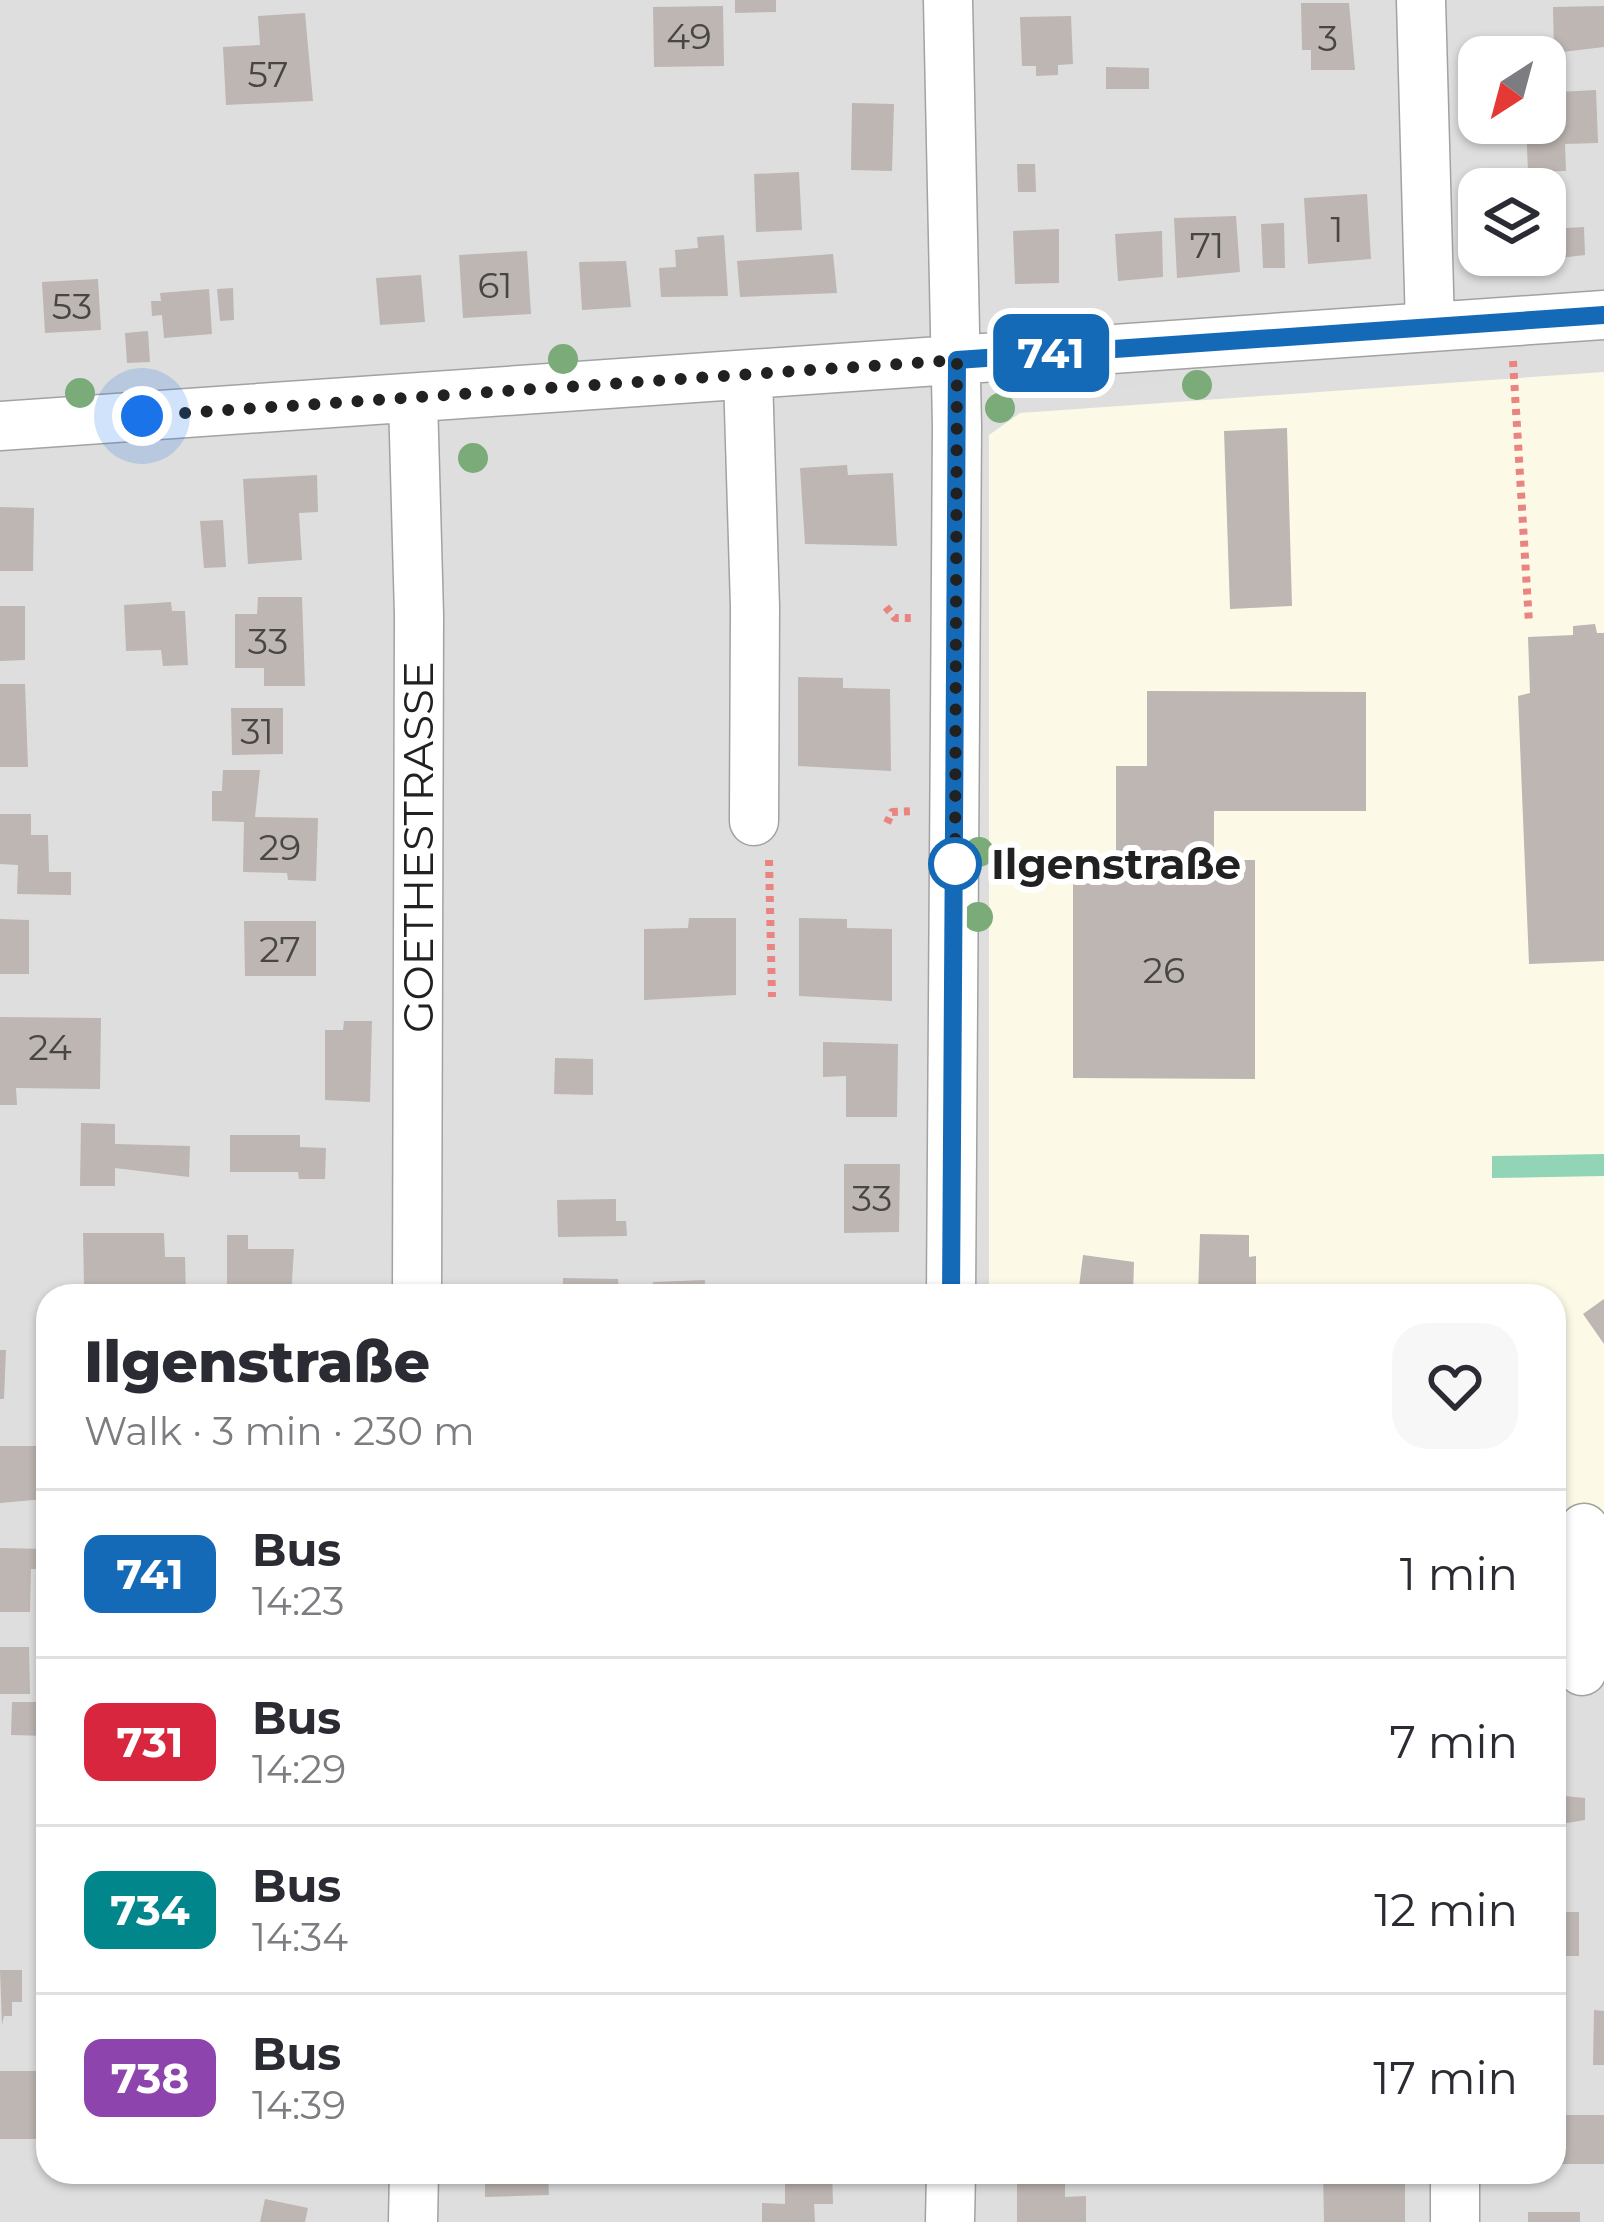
<!DOCTYPE html>
<meta charset="utf-8">
<style>
:root{--surface:#fff;--page:#f7f7f7;--text:#2b2b33;--muted:#7c7c81;--line:#e1e1e2}
body{margin:0;font-family:Montserrat,sans-serif;background:var(--page);color:var(--text);height:100vh;display:flex;flex-direction:column;font-size:45px;white-space:nowrap}
*{box-sizing:border-box;margin:0}
p{font-size:39px;color:var(--muted)}
.icon{flex:none;width:66px;height:66px;fill:none;stroke:currentColor;stroke-width:2;stroke-linecap:round;stroke-linejoin:round}
.map{position:relative;flex:1;overflow:hidden}
.panel{position:absolute;left:36px;top:1284px;width:1530px;height:900px;display:flex;flex-direction:column;background:var(--surface);border-radius:36px;box-shadow:0 3px 9px #0004}
.panel>*{flex:none}
.badge{padding:0 24px;border-radius:18px;font-size:42px;line-height:78px}
.needle{width:78px;rotate:216deg}
.fabs{position:absolute;left:1458px;top:36px;display:grid;gap:24px}
.fabs a{display:grid;place-items:center;width:108px;height:108px;border-radius:24px;background:var(--surface);box-shadow:0 3px 9px #0004;font-size:60px}
.you{position:absolute;width:60px;height:60px;margin:-30px;border:9px solid #fff;border-radius:50%;background:#1a73e8;box-shadow:0 0 0 18px #1a73e833}
.map>.badge{position:absolute;translate:-50% -50%;box-shadow:0 0 0 6px #fff}
.round{display:grid;place-items:center;flex:none;width:126px;height:126px;border-radius:36px;background:var(--page)}
.summary{display:flex;align-items:center;justify-content:space-between;height:204px;padding:0 48px}
h1{font-size:57px;font-weight:800;line-height:90px}
ul{padding:0;list-style:none}
li{display:flex;align-items:center;gap:36px;height:168px;padding:0 48px;border-top:3px solid var(--line)}
li div{flex:1}
li b{display:block;font-size:45px}
li em{font-style:normal}
li .badge{min-width:132px;font-weight:700;text-align:center}
.map>svg:first-child{display:block}
.residential{fill:#dfdede;fill-rule:evenodd}
.education{fill:#fcfae7}
.pitch{fill:#91d5b6}
.parking{fill:#ddd}
.building{fill:#bdb6b2}
.lines{fill:none;stroke-linecap:round;stroke-linejoin:round}
.minor-casing{stroke:#a2a2a2;stroke-width:51}
.path{stroke:#ea8480;stroke-width:8;stroke-dasharray:6 6;stroke-linecap:butt}
.minor{stroke:#fff;stroke-width:48}
.tree{fill:#7aab78}
.line-casing{stroke:#fff;stroke-width:27}
.line{stroke:#156ab8;stroke-width:18}
.walk{stroke:#212121;stroke-width:12;stroke-dasharray:0 21.6}
.stop-dot{fill:#fff;stroke:#156ab8;stroke-width:6}
.labels{text-anchor:middle;stroke-width:12;stroke-linejoin:round;paint-order:stroke}
.number-label{font-size:36px;fill:#484645}
.street-label{font-size:42px;fill:#212121;stroke:#fff}
.stop-label{font-size:42px;font-weight:bold;fill:#212121;stroke:#fff;text-anchor:start}
</style>
<div class="map">
<svg width="1604" height="2222" viewBox="0 0 1604 2222">
<rect width="100%" height="100%" fill="#f0ede9"/>
<path class="residential" d="M0 0H1604V2222H0ZM1479 57H1545V123H1479ZM1479 189H1545V255H1479ZM48 1296H1554V2172H48Z"/>
<path class="education" d="M1604 372V1625L1600 1519 1554 1516V1296H989V435L1020 413Z"/>
<path class="pitch" d="M1604 1154V1176L1492 1178V1156Z"/>
<path class="parking" d="M1161 359 1168 384 1074 391 1065 366Z"/>
<path class="building" d="M735 0H776V12L735 13Z
M1301 3H1349L1355 70H1311V50H1302Z
M723 6 724 66 654 67 653 7Z
M1604 6V47L1554 53 1553 7Z
M305 13 313 101 226 105 223 47 260 45 258 16Z
M1071 16 1073 64 1058 65V75L1036 76V66H1022L1020 17Z
M1106 67 1149 68V89H1106Z
M1596 90 1598 143 1565 144 1566 171 1528 172 1526 123 1559 118 1558 92Z
M852 103 894 104 892 171 851 170Z
M1017 164H1035L1036 192H1018Z
M799 172 802 230 756 232 754 174Z
M1367 194 1371 259 1308 264 1304 198Z
M1236 216 1240 272 1177 278 1174 218Z
M1284 223 1285 268H1263L1261 224Z
M1584 227 1585 255 1551 259 1549 229Z
M1059 229V283L1015 284 1013 231Z
M1162 231 1163 277 1118 281 1115 234Z
M724 235 728 296 661 297 659 268 676 267 675 250 698 248 697 237Z
M527 251 531 314 463 318 459 255Z
M833 254 837 293 740 297 737 261Z
M626 261 631 307 582 310 579 262Z
M421 275 425 322 380 325 376 278Z
M98 279 101 330 45 333 42 282Z
M233 288 234 320 220 321 217 289Z
M209 289 212 334 164 338 162 315 152 316 151 301H161L160 293Z
M148 331 150 362 127 363 125 333Z
M1287 428 1292 606 1230 609 1224 431Z
M847 465 848 475 893 473 897 546 805 544 800 468Z
M317 475 318 512 299 513 302 560 248 564 243 479Z
M0 507 34 508 33 571H0Z
M223 520 226 567 204 568 200 521Z
M258 597H302L305 686H264V668H235V614H257Z
M171 602 172 611H185L188 665 163 666 161 650 126 651 124 605Z
M0 606H25V660L0 661Z
M1595 624 1597 633H1604V961L1529 964 1518 696 1530 693 1528 637 1573 635V626Z
M798 677 843 678V688L890 689 891 771 798 766Z
M0 684H25L28 767H0Z
M1147 691 1366 692V811H1214V860H1255V1079L1073 1078V862H1116V766H1147Z
M231 708H283V754L232 755Z
M223 770H260L255 817 318 818 316 881 288 880 287 873 243 872 244 822 212 821V791H222Z
M0 814H31V835H48L49 872H71V895L17 894 18 865 0 864Z
M689 918H736V995L644 1000V929L688 928Z
M799 918 847 919V928L892 929V1001L799 996Z
M0 919 29 920V974H0Z
M244 921H316V976H245Z
M0 1017 101 1018 100 1089 16 1088 17 1105H0Z
M344 1021H372L370 1102 325 1100V1030H343Z
M823 1042 898 1044 897 1117H846V1076L823 1077Z
M555 1058 593 1059V1095L554 1094Z
M81 1123 115 1124V1144L190 1146 189 1177 115 1168V1186H80Z
M230 1135H300V1147L326 1148 325 1179H299L298 1172H230Z
M844 1164H900L899 1232 844 1233Z
M616 1199V1221H626L627 1236 558 1237 557 1200Z
M83 1233H164L165 1257H185L186 1296H142V1285H84Z
M1200 1234 1249 1235V1257L1256 1256V1296H1198Z
M227 1235H248V1249H294L291 1296H243L244 1287H227Z
M1083 1255 1134 1262 1133 1296H1054L1056 1285 1079 1287Z
M563 1278 618 1279 619 1292 630 1296H563Z
M705 1280 704 1296H652L653 1282Z
M1604 1299V1344L1583 1314Z
M0 1350H6L4 1399H0Z
M0 1446H44L45 1499 0 1503Z
M0 1548 48 1549V1569H31L30 1612H0Z
M0 1647H29L30 1694H0Z
M12 1702H48V1736L11 1735Z
M1554 1795 1585 1798V1820L1561 1824V1842H1554Z
M1554 1912H1579V1956H1554Z
M0 1970H22V2002H12V2016H4L2 2025Z
M1594 2010 1604 2011V2065H1593Z
M0 2071H48V2139H0Z
M1554 2115H1604V2164H1554Z
M485 2172H548L549 2195 485 2197Z
M785 2172H832L833 2204H814L815 2222H762V2203L785 2204Z
M1017 2172H1065V2197L1086 2196V2222H1017Z
M1323 2172H1367V2180H1405V2222H1324Z
M265 2199 308 2208 305 2222H260Z
M1528 2212H1580V2222H1528Z"/>
<g class="lines">
<g class="minor-casing">
<path id="minor" d="M948 0 957 426 951 1296
M1421 0 1430 327
M748 376 755 607 754 821
M413 399 419 615 417 1296
M0 426 1604 315
M1582 1671 1584 1528
M413 2222 414 2172
M950 2222 951 2172
M1455 2222V2172"/>
</g>
<path class="path" d="M1513 361 1529 623
M886 607 895 618H914
M887 823 892 812 914 811
M769 860 772 997"/>
<use href="#minor" class="minor"/>
</g>
<g class="tree">
<circle cx="563" cy="359" r="15"/>
<circle cx="1197" cy="385" r="15"/>
<circle cx="80" cy="393" r="15"/>
<circle cx="1000" cy="408" r="15"/>
<circle cx="473" cy="458" r="15"/>
<circle cx="979" cy="852" r="15"/>
<circle cx="978" cy="917" r="15"/>
</g>
<g class="lines">
<g class="line-casing">
<path id="line" d="M951 1296 957 360 1604 315"/>
</g>
<use href="#line" class="line"/>
<path class="walk" d="M142 416 957 360 955 868V864"/>
</g>
<circle class="stop-dot" cx="955" cy="864" r="24"/>
<g class="labels">
<g class="number-label">
<text x="689" y="49">49</text>
<text x="1328" y="51">3</text>
<text x="268" y="87">57</text>
<text x="1337" y="242">1</text>
<text x="1207" y="258">71</text>
<text x="495" y="298">61</text>
<text x="72" y="319">53</text>
<text x="268" y="654">33</text>
<text x="257" y="744">31</text>
<text x="280" y="860">29</text>
<text x="280" y="962">27</text>
<text x="1164" y="983">26</text>
<text x="50" y="1060">24</text>
<text x="872" y="1211">33</text>
</g>
<g class="street-label">
<text transform="translate(418 847) rotate(-90)" y="15">GOETHESTRASSE</text>
</g>
<g class="stop-label">
<text x="991" y="879">Ilgenstraße</text>
</g>
</g>
</svg>
<div class="fabs">
<a><svg class="needle" viewBox="-14 -14 28 28"><path d="M0-13l5 13h-10z" fill="#e53935"/><path d="M0 13l5-13h-10z" fill="#7c7c81"/></svg></a>
<a><svg class="icon" aria-label="layers" viewBox="0 0 24 24"><path d="M12 4l9 5-9 5-9-5zM3 14l9 5 9-5"/></svg></a>
</div>
<div class="you" style="left:142px;top:416px"></div>
<b class="badge" style="left:1051px;top:353px;background:#156ab8;color:#fff">741</b>
<section class="panel">
<div class="summary"><div><h1>Ilgenstraße</h1><p>Walk · 3 min · 230 m</p></div><a class="round"><svg class="icon" aria-label="heart" viewBox="0 0 24 24"><path d="M12 20l-8-8c-3-5 5-10 8-4 3-6 11-1 8 4z"/></svg></a></div>
<ul>
<li><span class="badge" style="background:#156ab8;color:#fff">741</span><div><b>Bus</b><p>14:23</p></div><em>1 min</em></li>
<li><span class="badge" style="background:#d7263d;color:#fff">731</span><div><b>Bus</b><p>14:29</p></div><em>7 min</em></li>
<li><span class="badge" style="background:#00868b;color:#fff">734</span><div><b>Bus</b><p>14:34</p></div><em>12 min</em></li>
<li><span class="badge" style="background:#8e44ad;color:#fff">738</span><div><b>Bus</b><p>14:39</p></div><em>17 min</em></li>
</ul>
</section>
</div>
